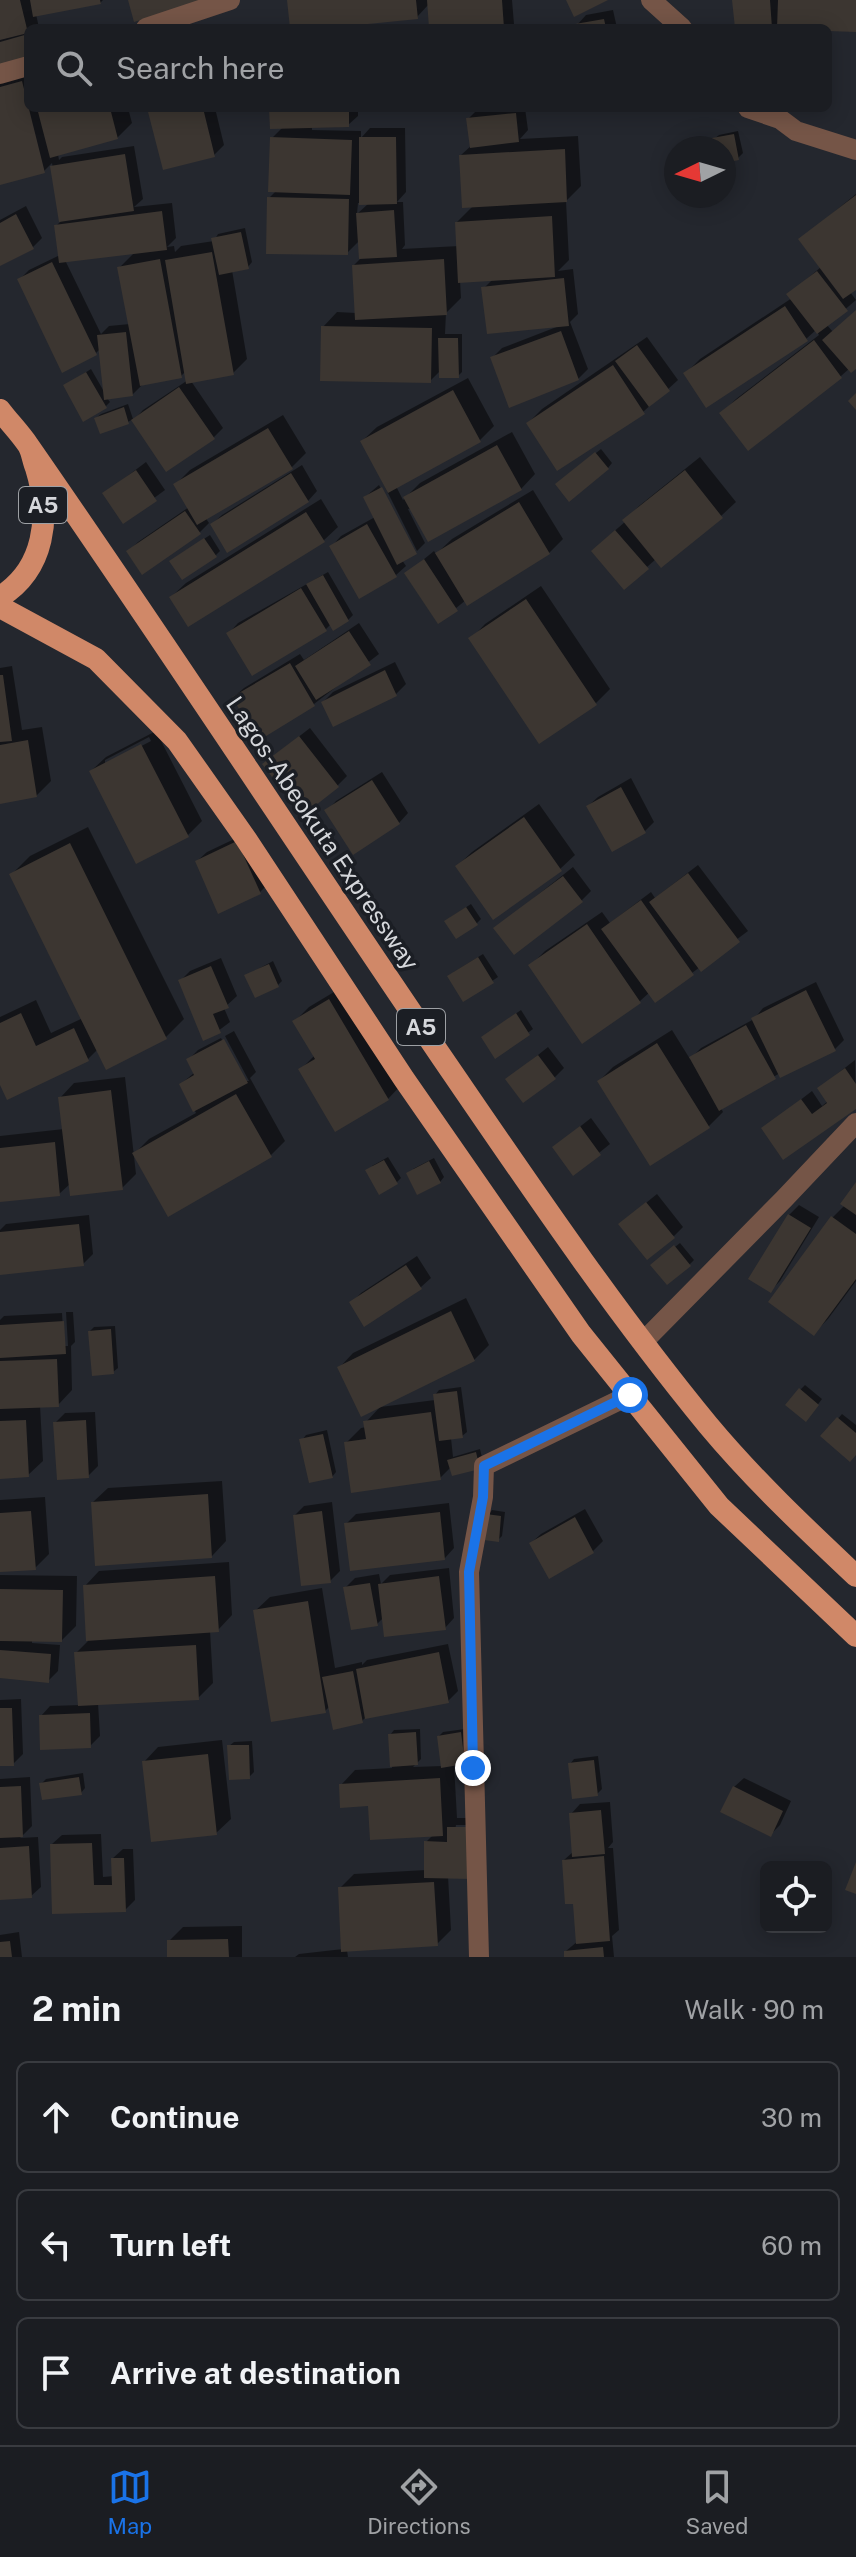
<!DOCTYPE html>
<meta charset="utf-8">
<style>
body{margin:0;font-family:"Public Sans",sans-serif;background:#282a2f;color:#f1f3f6}
.controls{position:absolute;right:24px;bottom:24px;display:grid;overflow:hidden;border-radius:12px;box-shadow:0 4px 20px #0003}
.controls button{width:72px;height:72px;display:grid;place-items:center;padding:0;border:0;border-bottom:2px solid #393b40;background:#1b1d22;color:#f1f3f6;font:40px sans-serif}
.compass{position:absolute;left:664px;top:136px;width:72px;height:72px;border-radius:50%;background:#1b1d22;box-shadow:0 4px 20px #0003;rotate:265deg}
.stop{position:absolute;width:24px;height:24px;margin:-18px;border:6px solid #1a73e8;border-radius:50%;background:#fff}
.stop.end{background:#1a73e8;border-color:#fff;box-shadow:0 2px 8px #0008}
.list{margin:0;padding:0;list-style:none}
h2{display:flex;justify-content:space-between;align-items:center;height:104px;margin:0;padding:0 32px;font-size:34px}
h2 small{font-size:26px;font-weight:400;color:#a0a2a5}
.list li{display:grid;grid-template-columns:52px 1fr auto;gap:24px;align-items:center;box-sizing:border-box;height:112px;margin:0 16px 16px;padding:0 16px;border:2px solid #393b40;border-radius:12px}
.list b{display:block;font-size:30px;white-space:nowrap}
.list em{font-size:26px;font-style:normal;color:#a0a2a5}
.icon{flex:none;width:44px;height:44px;fill:none;stroke:currentColor;stroke-width:2;stroke-linecap:round;stroke-linejoin:round}
.map{position:relative;flex:none;width:856px;height:1957px;overflow:hidden}
.search{position:absolute;background:#1b1d22;box-shadow:0 4px 20px #0003;left:24px;right:24px;top:24px;height:88px;display:flex;align-items:center;gap:20px;box-sizing:border-box;padding:0 28px;border-radius:12px;color:#a0a2a5;font-size:30px}
.sheet{height:488px;background:#1b1d22}
nav{display:flex;justify-content:space-around;align-items:center;box-sizing:border-box;height:112px;border-top:2px solid #393b40;background:#1b1d22;font-size:22px;color:#a0a2a5}
nav a{display:grid;justify-items:center;gap:4px}
nav .on{color:#1a73e8}
.map>svg:first-child{display:block}
.shadow{fill:#0007;fill-rule:evenodd}
.building{fill:#3c3631}
.lines{fill:none;stroke-linecap:round;stroke-linejoin:round}
.minor{stroke:#755547;stroke-width:20}
.trunk{stroke:#d08868;stroke-width:22}
.route{stroke:#1a73e8;stroke-width:10}
.labels{text-anchor:middle;dominant-baseline:central;stroke-width:7;stroke-linejoin:round;paint-order:stroke}
.shield{fill:#1b1e24;stroke:#9da0a4;stroke-width:2}
.shield-label{font-size:22px;font-weight:bold;fill:#d5d7db}
.street-label{font-size:24px;fill:#d5d7db;stroke:#1b1e24}
</style>
<div class="map">
<svg width="856" height="1957" viewBox="0 0 856 1957">
<rect width="100%" height="100%" fill="#24272e"/>
<!-- shadow -->
<path class="shadow" d="M0 0H103L100 3 36 14 39 28H28V56L0 64Z
M289 0H512L514 24 509 28H432L429 4 417 17 292 28Z
M734 0H856V30L801 28 779 22 773 28H737Z
M613 10 617 28H577V25L586 15Z
M28 70V108H128L132 123 117 138 58 154 59 160 62 157 134 146 143 199 134 207 172 203 176 238 167 247 174 246 175 252 181 246 214 241 218 234 245 228 252 262 248 267 232 270 247 359 233 373 191 381 223 428 213 438 134 420 143 410 188 380 186 371 181 376 142 385 132 395 107 398 110 402 105 407 66 385 91 369 106 395 101 348 96 353 19 280 29 270 60 255 56 226 61 221 52 163 44 171 0 183V77ZM135 252 119 268 130 324 109 326 101 334 65 260Z
M149 108H215L224 145 214 155Z
M271 108H358V116L348 125 312 126V130L361 131V138L370 128H405L406 192 397 202H403L405 245 402 249 459 246 457 222 474 205 461 155 472 145 468 119 478 109 525 108 528 130 520 139 578 136 581 186 566 201 569 260 558 271 573 269 578 314 570 322 588 369 578 379 492 358 502 348 559 326 484 288 493 279 460 280 461 298 446 313 445 334H462V372L458 376 441 370 430 381 323 327 337 312 356 313 354 265 361 258 360 240 347 253 269 198 276 191 272 138 283 127ZM358 203H369L357 214Z
M738 131 743 153 738 158 724 160V148H716L714 139 719 135Z
M856 194V287L850 292 856 300 827 325 833 332 856 311V366L850 368 841 376 722 413 736 399 819 335 816 330 806 339 686 373 700 359 792 298 789 294 821 267 800 240Z
M26 206 42 238 33 247 0 264V220Z
M647 337 678 380 643 412 528 423 542 409Z
M468 378 494 426 480 440 396 486 403 500 420 483 512 432 535 474 521 489 408 509 425 543 417 551 362 441 377 427Z
M128 404 133 419 128 422 96 418 101 414Z
M283 415 306 453 288 471 205 517 209 523 200 532 129 551 138 542 189 507 176 484 190 470Z
M601 449 612 463 608 468 562 480Z
M700 457 736 502 721 516 656 559 647 567 603 541 626 521 625 520 639 506Z
M146 462 165 490 123 521 105 493Z
M302 465 317 491 308 501 212 524 222 515Z
M379 485 413 552 402 560 406 566 396 575 332 546 341 536 375 517 365 497Z
M533 490 563 539 549 553 466 600 439 622 407 573 434 551 436 554 452 539Z
M321 499 338 527 323 541 171 597 186 583Z
M210 535 220 551 216 555 176 557Z
M328 572 353 615 348 620 331 624 325 630 229 633 238 623Z
M541 586 610 689 596 703 471 639 485 624Z
M359 623 379 654 314 704 258 738 234 697 244 688 300 654 304 660Z
M395 662 406 684 396 694 334 724 323 702 333 692Z
M12 666 22 730 42 727 51 781 36 796 0 802V668Z
M310 728 347 776 337 786 275 755Z
M156 731 202 821 188 835 91 771 106 757ZM149 737 151 741 105 765V760Z
M382 772 408 813 399 823 327 811 336 801Z
M631 778 654 822 645 831 588 806 598 797Z
M539 804 575 855 560 869 457 866 472 852Z
M88 827 184 1019 166 1037 98 1049 88 1059 0 1080V1017L36 1000 51 1033 83 1018 12 874 30 856Z
M247 833 270 882 260 892 220 911 197 861 207 852Z
M698 865 748 931 656 1000 650 992 640 1001 583 1041 531 965 545 951 602 912 610 923 651 892 655 898Z
M573 867 591 891 581 901 496 928Z
M471 904 481 919 476 924 451 917Z
M483 954 498 977 464 1000 454 972Z
M221 958 237 996 224 1008 230 1022 218 1031 180 981 190 971Z
M273 961 282 981 278 985 247 975Z
M816 982 844 1040 835 1049 780 1073 721 1108 723 1112 709 1126 650 1163 599 1081 613 1067 672 1030 690 1059 701 1048 754 1019 763 1008Z
M344 986 402 1084 388 1099 300 1070 315 1055 295 1021 309 1007Z
M521 1010 533 1029 496 1056 488 1033Z
M234 1031 256 1072 250 1078 285 1141 270 1156 134 1154 149 1139 196 1113 181 1084 195 1072 188 1060 198 1050 221 1038 245 1081H249L225 1036Z
M548 1047 564 1068 554 1078 508 1079Z
M855 1060 856 1107 764 1128 812 1091 822 1106 828 1101 819 1088Z
M125 1077 136 1174 122 1188 70 1184 59 1194 0 1200V1136L64 1129 60 1098 74 1083Z
M591 1118 610 1144 574 1173 554 1147Z
M388 1157 401 1178 396 1183 372 1166Z
M434 1158 444 1177 440 1182 413 1169Z
M856 1185V1281L828 1319 814 1333 771 1301 833 1217 845 1205Z
M657 1194 683 1227 674 1236 631 1215Z
M799 1205 819 1217 780 1281 770 1291 751 1279 789 1215Z
M89 1215 93 1254 83 1264 0 1273V1230L6 1224Z
M680 1243 694 1260 689 1265 657 1261Z
M417 1256 431 1278 421 1287 365 1325 351 1303 361 1293Z
M466 1298 489 1345 474 1360 339 1368 353 1353Z
M66 1312H73L75 1342 71 1346 72 1390 58 1405H40L43 1461 28 1475 0 1477V1320L4 1316 62 1313 64 1346H68Z
M115 1326 118 1368 113 1372 90 1331 94 1327Z
M805 1385 822 1399 810 1415 800 1390Z
M461 1387 467 1432 462 1436 451 1438 453 1457 480 1449 483 1462 451 1467 440 1478 346 1443 361 1428 366 1427V1422L380 1407 435 1400V1395L439 1390Z
M95 1412 98 1466 88 1476 55 1423 65 1413Z
M842 1414 856 1425V1453L823 1436Z
M327 1430 336 1472 332 1477 302 1440 306 1435Z
M222 1481 226 1541 212 1556 93 1502 108 1488Z
M45 1497 49 1554 35 1568 0 1570V1500Z
M332 1502 340 1571 330 1581 295 1515 304 1506Z
M449 1503 454 1548 445 1558 346 1524 356 1514Z
M585 1509 603 1541 593 1551 550 1576 531 1543 541 1534Z
M492 1510 505 1512 502 1536 498 1540 488 1515Z
M229 1562 232 1615 218 1630H210L213 1683 198 1698 98 1703 100 1736 90 1746 41 1716 50 1706 80 1705 76 1653 88 1641 85 1586 99 1571Z
M449 1568 454 1618 445 1628 384 1617 377 1624 345 1588 355 1578 379 1574 381 1584 390 1575Z
M0 1575 77 1576 76 1626 62 1640H32V1643L60 1645 58 1671 48 1681 0 1676Z
M322 1588 335 1668 362 1662V1665L367 1660 448 1644 458 1691 448 1701 366 1717 362 1721 330 1706 325 1711 255 1611 270 1597Z
M21 1699 23 1754 13 1764H0V1700Z
M420 1729 421 1759 413 1767 442 1766 439 1736 443 1732 465 1729 469 1758 454 1764 457 1818H482L481 1825H456L448 1876 451 1930 437 1944 347 1950 348 1957H295L299 1954 343 1949 340 1888 354 1874 426 1870V1842L434 1834 370 1804 341 1785 355 1770 392 1768 390 1735 394 1730Z
M222 1740 231 1819 216 1833 144 1762 158 1747Z
M252 1741 254 1772 249 1777 229 1746 234 1742Z
M598 1756 602 1789 597 1794 570 1764 574 1759Z
M83 1773 85 1788 81 1793 41 1784 46 1779Z
M30 1777 32 1826 20 1838 38 1837 41 1887 31 1896 0 1898V1779Z
M744 1778 791 1801 780 1825 770 1835 734 1787Z
M610 1802 613 1842 608 1848H613L619 1930 612 1936 614 1957H566V1951L578 1941 575 1901 564 1860 574 1851 571 1814 580 1804Z
M101 1834 103 1877 114 1876 113 1858 123 1849H133L135 1900 125 1910 54 1912 52 1844 62 1835Z
M242 1926V1957H169V1941L183 1927Z
M19 1932 22 1957H0V1935Z"/>
<!-- building -->
<path class="building" d="M0 0H20L28 33 0 40Z
M30 0H100L101 4 33 17Z
M128 0H205V1L134 22Z
M287 0H416L418 19 328 28H290Z
M427 0H502L504 28H429Z
M566 0H608L574 17Z
M732 0H770L772 28H735Z
M778 0H856V32L828 31V28H777Z
M604 19 606 28H575V24Z
M28 34V58L0 66V42Z
M22 81 45 173 0 185V87Z
M37 108H110L118 139 50 158Z
M147 108H203L215 157 163 170Z
M269 108H349V127L270 129Z
M622 108H656V111L623 112Z
M516 113 519 142 470 148 466 118Z
M734 134 739 160 724 163V148H714L712 138Z
M270 137 352 140 350 195 268 192Z
M359 137H396L397 204 359 205Z
M565 149 567 202 462 208 459 155Z
M125 154 134 211 59 222 50 166Z
M856 195V290L843 299 798 239Z
M267 197 349 199 348 255 266 254Z
M394 210 397 257 359 259 356 213Z
M162 211 167 250 59 263 54 225Z
M16 214 34 249 0 266V223Z
M552 216 555 277 458 283 455 222Z
M241 232 249 269 219 275 211 238Z
M212 252 234 375 186 384 165 260Z
M160 259 182 378 140 386 117 267Z
M444 259 447 315 355 320 352 265Z
M52 262 97 355 62 373 17 279Z
M817 271 848 311 817 334 786 294Z
M564 278 569 326 487 334 481 287Z
M785 306 808 341 706 408 683 373Z
M856 310V369L851 373 822 340Z
M321 326 432 328 431 383 320 381Z
M561 331 579 380 509 408 490 357Z
M126 332 133 396 104 400 97 335Z
M438 338H458L459 378H439Z
M814 340 842 378 748 451 719 413Z
M637 345 670 391 649 407 615 361Z
M613 365 645 414 557 471 526 423Z
M86 372 107 408 83 422 63 385Z
M179 387 215 439 166 472 131 420Z
M453 390 481 442 388 493 360 441Z
M856 393V410L848 401Z
M124 407 129 424 100 434 94 418Z
M268 428 293 469 197 525 173 484Z
M497 445 522 490 428 542 403 497Z
M595 452 609 469 569 502 555 484Z
M136 470 157 501 123 524 102 493Z
M685 470 723 518 661 568 622 520Z
M291 473 309 502 227 553 210 524Z
M382 487 417 554 397 565 363 497Z
M519 502 550 554 467 606 435 553Z
M185 511 201 534 142 575 126 551Z
M306 512 325 542 188 627 169 597Z
M367 524 397 577 359 599 329 546Z
M615 530 649 569 624 590 591 551Z
M204 538 217 557 182 580 169 561Z
M424 559 458 611 438 624 404 573Z
M323 575 349 621 333 631 306 584Z
M301 588 327 631 252 676 226 633Z
M526 599 597 705 539 744 468 638Z
M349 631 371 665 316 700 295 666Z
M290 663 315 706 258 741 232 697Z
M385 670 397 696 333 727 321 702Z
M0 675H3L12 741 0 742Z
M299 736 339 787 302 816 262 764Z
M28 740 37 797 0 804V745Z
M141 744 189 837 136 864 89 771Z
M372 780 400 824 353 855 324 810Z
M621 787 646 833 612 852 586 806Z
M524 817 562 871 493 920 455 866Z
M237 841 261 894 218 914 195 861Z
M70 843 167 1039 106 1070 9 874Z
M688 873 740 942 701 972 649 902Z
M563 876 583 902 514 955 493 928Z
M641 900 694 975 655 1003 601 929Z
M466 907 478 925 456 939 444 921Z
M587 924 641 1003 582 1044 528 965Z
M478 957 494 983 463 1002 447 976Z
M269 964 279 987 255 998 244 975Z
M211 966 229 1008 213 1014 221 1033 203 1041 178 980Z
M806 990 836 1051 780 1078 751 1018Z
M329 999 389 1100 335 1132 298 1069 315 1059 292 1021Z
M21 1013 36 1046 74 1028 89 1061 7 1100 0 1085V1023Z
M516 1013 530 1035 495 1059 481 1037Z
M746 1025 776 1079 719 1111 689 1057Z
M224 1039 248 1083 193 1112 179 1084 194 1075 186 1059Z
M657 1043 710 1128 650 1166 597 1081Z
M538 1055 556 1079 523 1103 505 1079Z
M845 1068 856 1084V1109L783 1160 761 1128 801 1099 812 1114 827 1103 817 1088Z
M111 1090 123 1190 70 1196 58 1097Z
M236 1094 272 1157 168 1217 132 1153Z
M580 1126 601 1155 573 1176 552 1147Z
M55 1142 60 1196 0 1202V1148Z
M384 1160 398 1184 379 1195 365 1170Z
M429 1161 441 1183 417 1195 406 1173Z
M856 1182V1215L840 1204Z
M646 1202 675 1238 647 1260 618 1224Z
M788 1214 811 1228 771 1293 748 1279Z
M831 1216 856 1234V1279L814 1336 768 1302Z
M79 1224 84 1266 0 1275V1232Z
M674 1245 691 1266 667 1285 650 1265Z
M406 1265 422 1289 364 1327 349 1302Z
M451 1311 475 1361 361 1417 337 1367Z
M64 1321 66 1354 0 1358V1325Z
M111 1329 114 1374 92 1376 88 1331Z
M57 1359 59 1407 0 1409V1361Z
M799 1388 819 1405 806 1422 785 1405Z
M457 1391 463 1438 439 1441 433 1394Z
M431 1412 441 1480 351 1493 344 1442 366 1439 363 1421Z
M837 1417 856 1433V1455L850 1462 820 1436Z
M26 1420 29 1477 0 1479V1421Z
M86 1420 89 1478 57 1480 53 1422Z
M323 1434 333 1478 309 1483 299 1439Z
M476 1452 480 1469 452 1476 447 1460Z
M208 1494 212 1558 95 1566 91 1502Z
M31 1511 36 1570 0 1572V1513Z
M322 1511 331 1583 301 1586 293 1515Z
M440 1512 445 1560 350 1571 344 1523Z
M486 1514 501 1516 499 1542 484 1540Z
M575 1517 594 1553 549 1579 529 1543Z
M215 1576 219 1632 86 1641 83 1585Z
M439 1576 446 1630 384 1637 378 1584Z
M370 1583 378 1626 351 1630 343 1587Z
M0 1589 63 1590 62 1642 0 1641Z
M308 1601 326 1713 271 1722 253 1610Z
M196 1645 199 1700 78 1706 74 1652Z
M0 1650 51 1654 49 1683 0 1678Z
M439 1652 449 1703 365 1719 356 1669Z
M353 1671 363 1723 333 1730 322 1677Z
M0 1708H12L14 1766H0Z
M90 1713 91 1748 40 1750 39 1715Z
M416 1732 418 1765 390 1767 388 1734Z
M461 1732 465 1764 441 1768 437 1736Z
M227 1745H249L250 1779 229 1780Z
M208 1754 217 1835 151 1842 142 1761Z
M594 1760 598 1796 572 1799 568 1763Z
M79 1777 82 1795 42 1800 39 1783Z
M440 1778 443 1836 370 1840 368 1806 340 1808 339 1784Z
M21 1786 23 1837 0 1838V1787Z
M733 1786 783 1811 771 1837 720 1812Z
M601 1810 605 1854 572 1857 569 1813Z
M447 1827H473L472 1879 424 1878V1841L447 1842Z
M92 1843 94 1885H112L111 1858H124L126 1912 52 1914 50 1844Z
M29 1846 32 1898 0 1900V1848Z
M604 1856 610 1941 576 1944 573 1904H565L562 1860Z
M856 1862V1894L845 1890Z
M434 1882 438 1946 341 1952 338 1887Z
M228 1939 229 1957H167V1940Z
M10 1941 12 1957H0V1942Z
M603 1947 604 1957H564V1951Z"/>
<g class="lines">
<!-- minor -->
<path class="minor" d="M651 0 682 28
M146 28 230 0
M0 74 28 66
M748 108 780 119 796 131 856 150
M643 1342 784 1199 856 1123
M479 1957 469 1572 483 1497 484 1466 630 1395"/>
<!-- trunk -->
<path class="trunk" d="M0 410C9 422 20 433 28 445 32 451 33 461 36 468 51 516 45 569 0 597
M28 445C169 648 304 855 443 1059 528 1183 612 1308 708 1425 753 1479 805 1528 856 1576
M0 607 96 659 177 741 246 839 404 1079 581 1334 719 1506 856 1636"/>
</g>
<g class="lines">
<!-- route -->
<path class="route" d="M473 1768 469 1572 483 1497 484 1466 630 1395"/>
</g>
<g class="labels">
<!-- shield labels -->
<g class="shield">
<rect x="19" y="487" width="48" height="36" rx="6"/>
<rect x="397" y="1009" width="48" height="36" rx="6"/>
</g>
<g class="shield-label">
<text x="43" y="505">A5</text>
<text x="421" y="1027">A5</text>
</g>
<!-- street labels -->
<g class="street-label">
<text transform="translate(323 833) rotate(56)">Lagos-Abeokuta Expressway</text>
</g>
</g>
</svg>
<div class="controls">
<button><svg class="icon" aria-label="locate" viewBox="0 0 24 24"><circle cx="12" cy="12" r="6"/><path d="M12 2v4M12 18v4M2 12h4M18 12h4"/></svg></button>
</div>
<svg class="compass" viewBox="-18 -18 36 36"><path d="M0-13l5 13h-10z" fill="#e53935"/><path d="M0 13l5-13h-10z" fill="#a0a2a5"/></svg>
<div class="stop" style="left:630px;top:1395px"></div>
<div class="stop end" style="left:473px;top:1768px"></div>
<div class="search"><svg class="icon" aria-label="search" viewBox="0 0 24 24"><circle cx="10" cy="10" r="6"/><path d="M15 15l6 6"/></svg>Search here</div>
</div>
<section class="sheet">
<h2>2 min<small>Walk · 90 m</small></h2>
<ul class="list">
<li><svg class="icon" aria-label="ahead" viewBox="0 0 24 24"><path d="M12 20V5M6 11l6-6 6 6"/></svg><div><b>Continue</b></div><em>30 m</em></li>
<li><svg class="icon" aria-label="left" viewBox="0 0 24 24"><path d="M17 20v-9H6M10 6l-5 5 5 5"/></svg><div><b>Turn left</b></div><em>60 m</em></li>
<li><svg class="icon" aria-label="arrive" viewBox="0 0 24 24"><path d="M6 21V4h12l-3 4 3 4H6"/></svg><div><b>Arrive at destination</b></div></li>
</ul>
</section>
<nav>
<a class="on"><svg class="icon" aria-label="map" viewBox="0 0 24 24"><path d="M3 6l6-2 6 2 6-2v14l-6 2-6-2-6 2zM9 4v14M15 6v14"/></svg>Map</a>
<a><svg class="icon" aria-label="directions" viewBox="0 0 24 24"><path d="M12 3l9 9-9 9-9-9zM9 14v-3h6M13 9l2 2-2 2"/></svg>Directions</a>
<a><svg class="icon" aria-label="saved" viewBox="0 0 24 24"><path d="M7 4h10v16l-5-4-5 4z"/></svg>Saved</a>
</nav>
